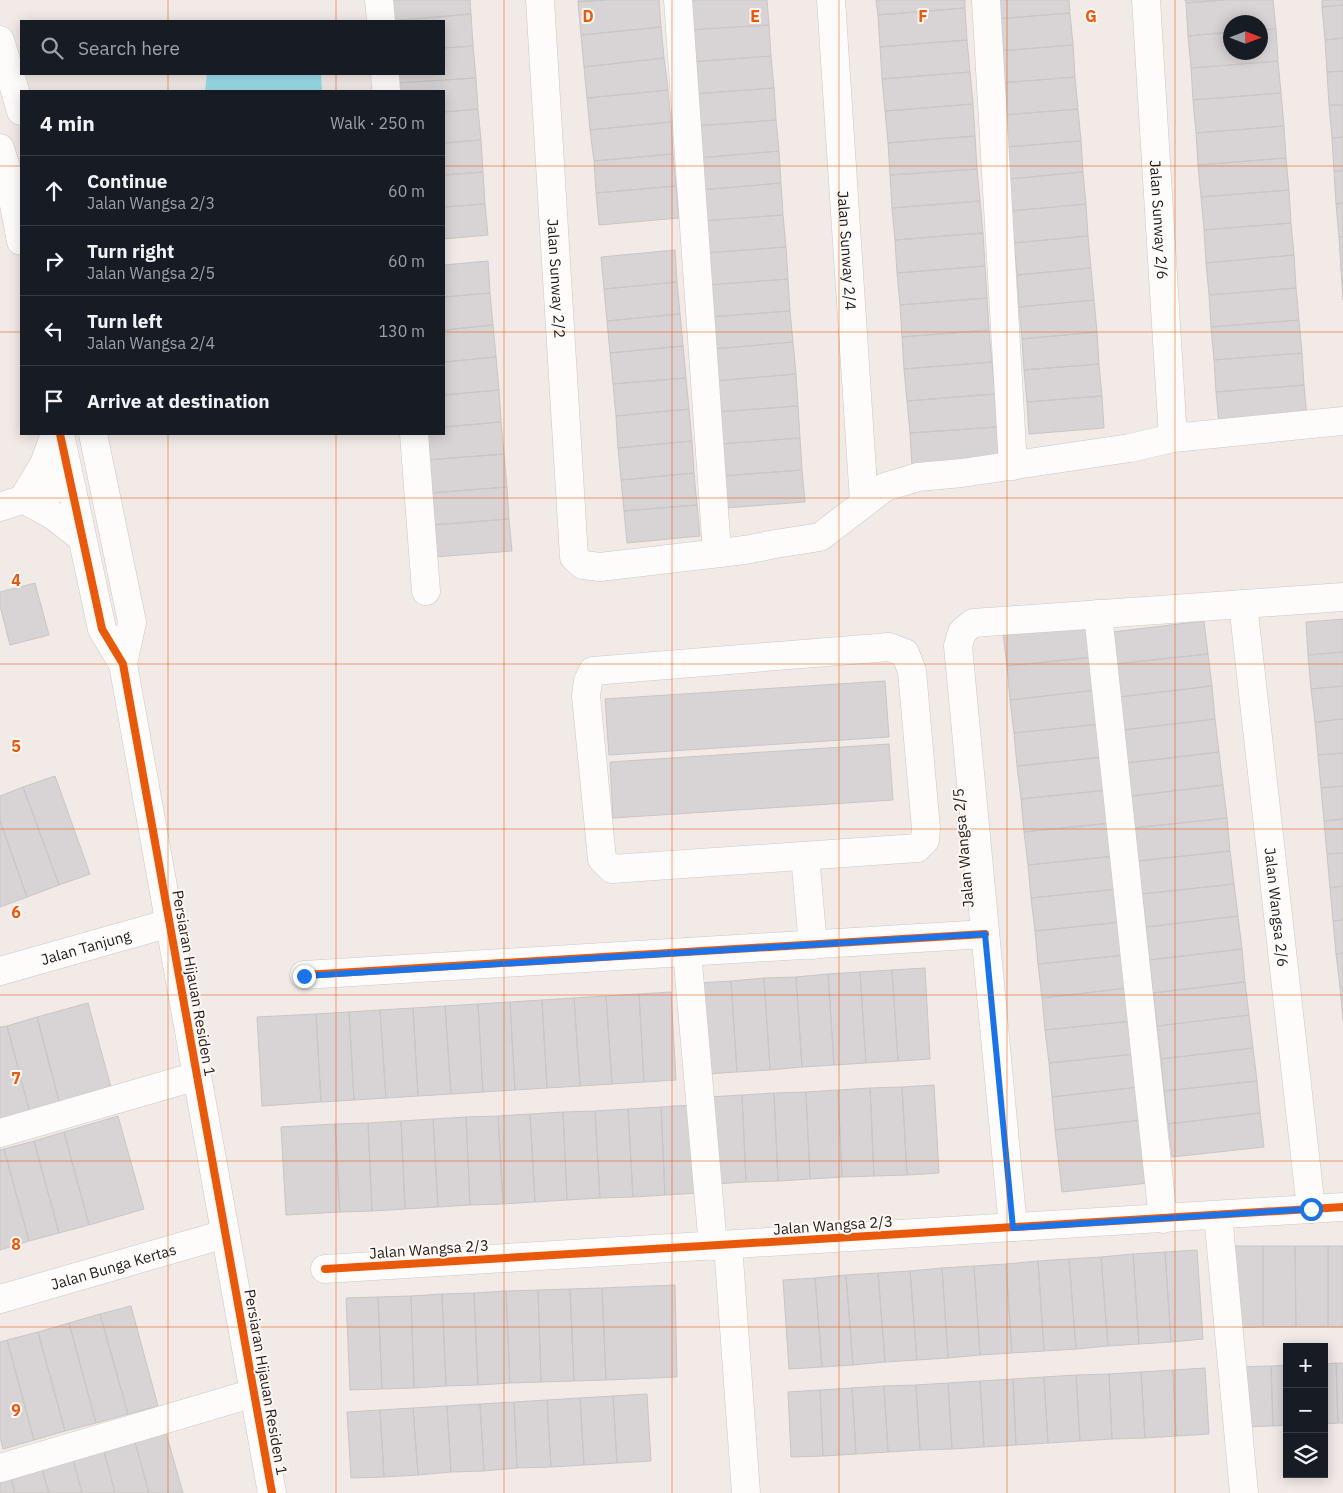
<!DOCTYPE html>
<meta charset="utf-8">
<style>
body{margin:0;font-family:"IBM Plex Sans",sans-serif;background:#242831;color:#f1f3f6}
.controls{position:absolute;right:15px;bottom:15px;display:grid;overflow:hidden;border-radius:0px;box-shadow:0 2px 12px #0003}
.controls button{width:45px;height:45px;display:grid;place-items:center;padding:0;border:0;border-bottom:1px solid #363941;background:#171b24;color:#f1f3f6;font:25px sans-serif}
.compass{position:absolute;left:1223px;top:15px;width:45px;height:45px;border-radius:50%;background:#171b24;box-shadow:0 2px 12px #0003;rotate:90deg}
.stop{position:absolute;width:15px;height:15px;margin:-11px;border:4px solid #1a73e8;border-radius:50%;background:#fff}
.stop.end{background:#1a73e8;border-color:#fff;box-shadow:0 1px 5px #0008}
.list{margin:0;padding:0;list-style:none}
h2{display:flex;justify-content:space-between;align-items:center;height:65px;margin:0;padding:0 20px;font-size:21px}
h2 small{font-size:16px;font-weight:400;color:#9ea1a6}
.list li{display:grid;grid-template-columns:32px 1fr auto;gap:15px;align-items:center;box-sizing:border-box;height:70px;padding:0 20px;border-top:1px solid #363941}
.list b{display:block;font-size:19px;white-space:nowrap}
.list p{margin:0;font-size:16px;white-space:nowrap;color:#9ea1a6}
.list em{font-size:16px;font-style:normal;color:#9ea1a6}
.icon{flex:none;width:28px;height:28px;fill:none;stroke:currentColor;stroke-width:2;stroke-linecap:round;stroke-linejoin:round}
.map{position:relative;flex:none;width:1343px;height:1493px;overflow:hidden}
.search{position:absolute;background:#171b24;box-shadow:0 2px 12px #0003;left:20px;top:20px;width:425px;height:55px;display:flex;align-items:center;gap:12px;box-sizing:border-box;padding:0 18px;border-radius:0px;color:#9ea1a6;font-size:19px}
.panel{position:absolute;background:#171b24;box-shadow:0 2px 12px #0003;left:20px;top:90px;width:425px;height:345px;border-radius:0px}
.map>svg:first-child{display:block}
.water{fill:#9adbe7}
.building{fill:#d8d3d4;stroke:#cac6c6}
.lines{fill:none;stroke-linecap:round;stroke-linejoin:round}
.minor-casing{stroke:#cdc7c4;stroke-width:29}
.minor{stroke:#fdfcfb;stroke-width:28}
.cycleway-casing{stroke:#fff7f3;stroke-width:11}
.cycleway{stroke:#e8590c;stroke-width:8}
.route{stroke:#1a73e8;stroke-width:6}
.grid{fill:none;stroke:#e8590c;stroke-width:1;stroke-opacity:0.55}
.labels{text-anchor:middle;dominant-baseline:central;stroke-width:4;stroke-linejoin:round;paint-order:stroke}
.street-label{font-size:15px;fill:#211d1a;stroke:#fff7f3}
.grid-label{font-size:16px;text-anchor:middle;font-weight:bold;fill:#e8590c;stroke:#fff7f3;stroke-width:4;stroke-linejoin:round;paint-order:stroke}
</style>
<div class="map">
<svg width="1343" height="1493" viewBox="0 0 1343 1493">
<rect width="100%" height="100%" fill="#f1eae6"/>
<!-- water -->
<path class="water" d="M207 74H321L322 91H205Z"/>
<!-- building -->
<path class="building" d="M390 0H470L471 14 391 21Z
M578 0H605L578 2Z
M605 0H659L661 27 581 35 578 2Z
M686 0H767L769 25 688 30Z
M876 0H965V8L878 15Z
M994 0H1069L1070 13 996 19Z
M1185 0H1224L1186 3Z
M1224 0H1273L1276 29 1260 30V22H1230V32L1188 36 1186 3Z
M1322 0H1343V5L1322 7Z
M1343 5V38L1325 40 1322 7Z
M965 8 967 40 880 47 878 15Z
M1070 13 1073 45 998 51 996 19Z
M471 14 473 46 444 48V21H391Z
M769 25 771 56 691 62 688 30Z
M661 27 664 58 584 67 581 35Z
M1276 29 1278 61 1191 68 1188 36 1230 32V52H1260V30Z
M1343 38V71L1327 72 1325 40Z
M967 40 970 72 882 79 880 47Z
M1073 45 1075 77 1001 83 998 51Z
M473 46 476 78 397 83 396 74H444V48Z
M771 56 774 88 694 94 691 62Z
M664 58 668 90 587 98 584 67Z
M1278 61 1281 93 1193 100 1191 68Z
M1343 71V105H1329L1327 72Z
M970 72 973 104 885 111 882 79Z
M1075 77 1078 109 1003 115 1001 83Z
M476 78 478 109 444 112V91H397V83Z
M774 88 776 120 696 126 694 94Z
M668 90 671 122 590 130 587 98Z
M1281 93 1284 126 1196 133 1193 100Z
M973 104 975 136 888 143 885 111Z
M1329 105H1343V137L1332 138Z
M478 109 481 140 444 143V112Z
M1078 109 1081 141 1006 147 1003 115Z
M776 120 779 151 698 158 696 126Z
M671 122 673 154 594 161 590 130Z
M1284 126 1286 158 1198 165 1196 133Z
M975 136 977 169 890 175 888 143Z
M1343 137V171H1334L1332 138Z
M481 140 483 172 444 175V143Z
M1081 141 1083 172 1009 179 1006 147Z
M779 151 781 183 701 190 698 158Z
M673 154 676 186 596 193 594 161Z
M1286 158 1289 190 1201 197 1198 165Z
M977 169 980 201 892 208 890 175Z
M1334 171H1343V203L1336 204Z
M483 172 485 204 444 207V175Z
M1083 172 1086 204 1011 211 1009 179Z
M781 183 783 215 703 221 701 190Z
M676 186 679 218 599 225 596 193Z
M1289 190 1291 223 1204 230 1201 197Z
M980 201 983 233 895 240 892 208Z
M1343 203V237H1339L1336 204Z
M485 204 488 235 444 239V207Z
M1086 204 1088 236 1014 243 1011 211Z
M783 215 786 247 705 253 703 221Z
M1291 223 1294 255 1206 263 1204 230Z
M983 233 985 266 897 273 895 240Z
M1088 236 1091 268 1017 275 1014 243Z
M1339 237H1343V269L1341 270Z
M786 247 788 279 708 285 705 253Z
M675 250 677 282 604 289 601 257Z
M1294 255 1296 288 1209 295 1206 263Z
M488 261 490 293 444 297V265Z
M985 266 987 298 900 305 897 273Z
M1091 268 1094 300 1019 307 1017 275Z
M1343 269V300L1341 270Z
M788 279 790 311 710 317 708 285Z
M677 282 680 314 607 321 604 289Z
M1296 288 1299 320 1211 327 1209 295Z
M490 293 493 325 444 330V297Z
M987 298 989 330 902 337 900 305Z
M1094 300 1097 332 1022 339 1019 307Z
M790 311 793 342 713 349 710 317Z
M680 314 683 346 610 353 607 321Z
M1299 320 1302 353 1214 360 1211 327Z
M493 325 496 357 444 362V330Z
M989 330 992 362 904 369 902 337Z
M1097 332 1099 364 1024 370 1022 339Z
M793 342 796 374 715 381 713 349Z
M683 346 686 378 613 384 610 353Z
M1302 353 1304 385 1216 392 1214 360Z
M496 357 499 390 444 395V362Z
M992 362 995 394 907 401 904 369Z
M1099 364 1102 396 1027 402 1024 370Z
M796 374 798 406 717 412 715 381Z
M686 378 689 409 616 416 613 384Z
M1304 385 1307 417 1219 424 1216 392Z
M499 390 501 422 444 427V395Z
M995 394 997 427 910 433 907 401Z
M1102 396 1104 428 1029 434 1027 402Z
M798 406 800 438 720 444 717 412Z
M689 409 692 441 618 448 616 416Z
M501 422 504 454 427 460 425 434H444V427Z
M997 427 999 459 912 466 910 433Z
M800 438 802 470 722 476 720 444Z
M692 441 694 473 621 480 618 448Z
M504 454 507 487 430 493 427 460Z
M802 470 805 502 724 508 722 476Z
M694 473 697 505 624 511 621 480Z
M507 487 509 519 433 525 430 493Z
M697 505 700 536 627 543 624 511Z
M509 519 512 551 435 557 433 525Z
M35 583 49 635 10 645 0 606V592Z
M1343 619V652L1308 655 1306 622Z
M1204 621 1208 654 1116 664 1112 632Z
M1090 624 1094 657 1007 666 1003 633Z
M1343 652V686L1311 689 1308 655Z
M1208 654 1212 686 1119 697 1116 664Z
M1094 657 1097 690 1010 700 1007 666Z
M885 681 889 737 609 755 605 699Z
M1212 686 1215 719 1123 730 1119 697Z
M1343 686V719L1315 722 1311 689Z
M1097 690 1101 724 1014 733 1010 700Z
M1215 719 1219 752 1127 763 1123 730Z
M1343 719V753L1318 755 1315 722Z
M1101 724 1104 757 1017 766 1014 733Z
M889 744 893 800 613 818 610 762Z
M1219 752 1223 785 1131 796 1127 763Z
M1343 753V786L1321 788 1318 755Z
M1104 757 1108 790 1021 799 1017 766Z
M55 776 90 874 59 885 23 787Z
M1223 785 1227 818 1134 828 1131 796Z
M1343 786V819L1324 821 1321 788Z
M23 787 59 885 27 897 0 821V796Z
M1108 790 1111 823 1024 832 1021 799Z
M1227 818 1230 851 1138 861 1134 828Z
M1343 819V853L1327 854 1324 821Z
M0 821 27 897 0 907Z
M1111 823 1115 856 1028 865 1024 832Z
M1230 851 1234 884 1142 894 1138 861Z
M1343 853V886L1330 888 1327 854Z
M1115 856 1118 889 1031 898 1028 865Z
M1234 884 1238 916 1146 927 1142 894Z
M1343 886V920L1333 921 1330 888Z
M1118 889 1121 922 1035 931 1031 898Z
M1238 916 1242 949 1149 960 1146 927Z
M1343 920V953L1336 954 1333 921Z
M1121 922 1125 955 1038 964 1035 931Z
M1242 949 1245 982 1153 993 1149 960Z
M1343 953V987H1340L1336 954Z
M1125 955 1128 988 1042 998 1038 964Z
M925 968 930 1059 898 1061 892 970Z
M892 970 898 1061 866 1063 860 972Z
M860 972 866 1063 834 1065 828 974Z
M828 974 834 1065 802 1067 796 977Z
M796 977 802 1067 770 1070 764 978Z
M764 978 770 1070 737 1072 731 981Z
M731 981 737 1072 705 1074 699 983Z
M1245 982 1249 1015 1157 1026 1153 993Z
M1340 987H1343V1020Z
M1128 988 1132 1021 1045 1030 1042 998Z
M671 992 676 1080 644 1082 639 994Z
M639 994 644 1082 612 1084 606 996Z
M606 996 612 1084 580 1086 574 998Z
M574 998 580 1086 547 1088 542 1000Z
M542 1000 547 1088 515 1090 510 1002Z
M510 1002 515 1090 483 1092 478 1004Z
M88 1003 112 1091 60 1105 37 1017Z
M478 1004 483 1092 451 1094 445 1006Z
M445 1006 451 1094 418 1096 413 1008Z
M413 1008 418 1096 386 1098 380 1010Z
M380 1010 386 1098 354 1100 349 1012Z
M349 1012 354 1100 321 1102 316 1014Z
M316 1014 321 1102 262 1106 257 1017Z
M1249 1015 1253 1048 1161 1059 1157 1026Z
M37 1017 60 1105 30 1113 7 1026Z
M1132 1021 1135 1054 1049 1063 1045 1030Z
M7 1026 30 1113 0 1122V1027Z
M1253 1048 1257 1081 1164 1091 1161 1059Z
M1135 1054 1139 1087 1052 1097 1049 1063Z
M1257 1081 1260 1113 1168 1124 1164 1091Z
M934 1085 939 1173 907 1175 902 1087Z
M902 1087 907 1175 874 1176 870 1088Z
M1139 1087 1142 1120 1055 1130 1052 1097Z
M870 1088 874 1176 842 1177 838 1090Z
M838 1090 842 1177 810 1179 806 1092Z
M806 1092 810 1179 778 1181 774 1093Z
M774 1093 778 1181 746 1182 742 1095Z
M742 1095 746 1182 714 1184 709 1097Z
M693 1105 698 1193 665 1195 661 1107Z
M661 1107 665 1195 633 1197 628 1109Z
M628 1109 633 1197 600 1198 595 1111Z
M595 1111 600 1198 567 1200 563 1112Z
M563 1112 567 1200 535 1202 530 1114Z
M1260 1113 1264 1147 1172 1157 1168 1124Z
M530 1114 535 1202 503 1204 498 1116Z
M118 1116 144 1209 89 1225 64 1132Z
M498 1116 503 1204 470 1205 466 1117Z
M466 1117 470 1205 438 1207 433 1119Z
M433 1119 438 1207 405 1209 401 1121Z
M1142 1120 1149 1183 1062 1192 1055 1130Z
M401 1121 405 1209 372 1211 368 1123Z
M368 1123 372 1211 340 1212 335 1124Z
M335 1124 340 1212 286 1215 281 1127Z
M64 1132 89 1225 59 1233 34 1141Z
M34 1141 59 1233 29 1241 4 1149Z
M4 1149 29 1241 0 1250V1150Z
M1230 1246H1263V1327L1231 1328Z
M1263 1246H1295L1296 1327H1263Z
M1295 1246H1328V1327H1296Z
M1328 1246H1343V1327H1328Z
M1197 1250 1203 1339 1171 1342 1165 1252Z
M1165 1252 1171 1342 1139 1344 1133 1254Z
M1133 1254 1139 1344 1108 1346 1101 1257Z
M1101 1257 1108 1346 1076 1349 1069 1259Z
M1069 1259 1076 1349 1044 1351 1038 1261Z
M1038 1261 1044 1351 1012 1353 1006 1264Z
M1006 1264 1012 1353 980 1355 974 1266Z
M974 1266 980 1355 948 1358 942 1268Z
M942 1268 948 1358 917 1360 910 1271Z
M910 1271 917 1360 885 1362 878 1273Z
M878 1273 885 1362 853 1365 846 1275Z
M846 1275 853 1365 822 1367 815 1278Z
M815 1278 822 1367 789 1369 783 1280Z
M675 1285 677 1377 606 1380 602 1288Z
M602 1288 606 1380 574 1381 570 1289Z
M570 1289 574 1381 541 1382 538 1290Z
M538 1290 541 1382 510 1383 506 1291Z
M506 1291 510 1383 478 1385 474 1293Z
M474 1293 478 1385 446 1386 442 1294Z
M442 1294 446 1386 414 1388 411 1296Z
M411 1296 414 1388 382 1389 378 1297Z
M378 1297 382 1389 350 1390 346 1298Z
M131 1306 158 1406 128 1414 100 1314Z
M100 1314 128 1414 96 1423 69 1323Z
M69 1323 96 1423 65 1431 38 1332Z
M38 1332 65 1431 34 1440 7 1340Z
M7 1340 34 1440 3 1449 0 1437V1342Z
M1336 1363H1343V1423H1338Z
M1336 1363 1338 1423 1324 1424V1364Z
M1287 1365V1425L1273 1426 1271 1366Z
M1271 1366 1273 1426 1241 1427 1238 1367Z
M1205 1368 1209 1434 1176 1436 1173 1370Z
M1173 1370 1176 1436 1145 1438 1141 1372Z
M1141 1372 1145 1438 1112 1439 1109 1374Z
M1109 1374 1112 1439 1080 1441 1076 1375Z
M1076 1375 1080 1441 1048 1443 1044 1377Z
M1044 1377 1048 1443 1016 1445 1013 1379Z
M1013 1379 1016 1445 984 1447 980 1381Z
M980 1381 984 1447 952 1449 948 1383Z
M948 1383 952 1449 920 1450 916 1385Z
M916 1385 920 1450 888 1452 884 1386Z
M884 1386 888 1452 856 1454 852 1388Z
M852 1388 856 1454 823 1456 820 1390Z
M820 1390 823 1456 791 1457 788 1392Z
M647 1394 651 1461 617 1463 613 1396Z
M613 1396 617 1463 584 1465 580 1398Z
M580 1398 584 1465 551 1467 547 1400Z
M547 1400 551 1467 517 1468 514 1402Z
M514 1402 517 1468 484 1471 480 1404Z
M480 1404 484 1471 451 1472 447 1406Z
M447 1406 451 1472 418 1475 413 1408Z
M413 1408 418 1475 384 1477 380 1410Z
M380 1410 384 1477 351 1478 347 1412Z
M166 1433 183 1493H149L135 1442Z
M135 1442 149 1493H115L104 1451Z
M104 1451 115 1493H82L73 1460Z
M73 1460 82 1493H49L42 1469Z
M42 1469 49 1493H15L11 1478Z
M11 1478 15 1493H0V1481Z"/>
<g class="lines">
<!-- minor casing -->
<g class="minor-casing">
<g id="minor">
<path d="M379 0 381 21"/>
<path id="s1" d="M540 0 574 557 583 565 600 567 745 550 775 544 820 537 885 487 918 477 962 473 1130 448 1173 438 1343 421"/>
<path d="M678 0 717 552"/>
<path id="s2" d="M831 0 864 501"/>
<path d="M986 0 1013 466"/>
<path id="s3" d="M1146 0 1173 438"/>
<path d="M0 40 21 111"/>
<path d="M385 74 386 91"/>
<path d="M0 148 8 174 21 241"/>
<path d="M60 434 102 629 123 664 272 1493"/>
<path d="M93 434 132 622 123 664"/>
<path d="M414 434 426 591"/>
<path d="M23 499 44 464 55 434"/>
<path d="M23 499 54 516 82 538"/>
<path d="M0 507 70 484"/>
<path id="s4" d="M1243 604 1311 1209"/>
<path d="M1098 614 1163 1219"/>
<path d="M889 647 905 653 912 671 926 829 925 840 917 848 612 869 602 859 586 696 588 681 593 671Z"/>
<path d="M805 856 813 945"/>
<path d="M687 952 713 1246"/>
<path id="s5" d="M0 971 170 923"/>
<path d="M304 975 985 934"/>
<path d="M0 1133 197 1076"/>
<path d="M1218 1215 1244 1493"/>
<path d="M1013 1227 958 646 962 632 973 623 1343 597"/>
<path d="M728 1245 746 1493"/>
<path d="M325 1269 1343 1207"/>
<path id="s6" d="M0 1299 225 1234"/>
<path d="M0 1468 254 1393"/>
</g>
</g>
<!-- minor -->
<use href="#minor" class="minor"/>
<!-- cycleway casing -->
<g class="cycleway-casing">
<path id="cycleway" d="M60 434 102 629 123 664 272 1493
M304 975 985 934
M325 1269 1343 1207"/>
</g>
<!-- cycleway -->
<use href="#cycleway" class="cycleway"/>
</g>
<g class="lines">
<!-- route -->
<path class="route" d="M304 976 985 934 1013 1228 1311 1209"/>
</g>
<!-- grid -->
<path class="grid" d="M168 0V21M336 0V21M504 0V1493M672 0V1493M839 0V1493M1007 0V1493M1175 0V1493M168 74V91M336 74V91M0 166H21M444 166H1343M0 332H21M444 332H1343M168 434V1493M336 434V1493M0 498H1343M0 664H1343M0 829H1343M0 995H1343M0 1161H1343M0 1327H1343"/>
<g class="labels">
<!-- street labels -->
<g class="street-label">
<text stroke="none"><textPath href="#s3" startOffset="220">Jalan Sunway 2/6</textPath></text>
<text stroke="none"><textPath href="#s2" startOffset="251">Jalan Sunway 2/4</textPath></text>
<text stroke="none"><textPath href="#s1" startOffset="279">Jalan Sunway 2/2</textPath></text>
<text transform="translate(963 848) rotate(-95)">Jalan Wangsa 2/5</text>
<text stroke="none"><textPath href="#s4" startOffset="305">Jalan Wangsa 2/6</textPath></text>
<text stroke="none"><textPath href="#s5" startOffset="89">Jalan Tanjung</textPath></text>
<text transform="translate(194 983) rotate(80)">Persiaran Hijauan Residen 1</text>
<text transform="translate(833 1225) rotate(-4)">Jalan Wangsa 2/3</text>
<text transform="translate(429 1249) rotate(-4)">Jalan Wangsa 2/3</text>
<text stroke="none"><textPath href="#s6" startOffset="118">Jalan Bunga Kertas</textPath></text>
<text transform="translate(266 1382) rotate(80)">Persiaran Hijauan Residen 1</text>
</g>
</g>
<g class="grid-label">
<text x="588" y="22">D</text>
<text x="755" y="22">E</text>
<text x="923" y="22">F</text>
<text x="1091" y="22">G</text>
<text x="16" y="586">4</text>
<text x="16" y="752">5</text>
<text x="16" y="918">6</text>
<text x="16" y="1084">7</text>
<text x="16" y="1250">8</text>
<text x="16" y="1416">9</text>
</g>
</svg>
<div class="controls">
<button>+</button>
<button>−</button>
<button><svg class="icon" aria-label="layers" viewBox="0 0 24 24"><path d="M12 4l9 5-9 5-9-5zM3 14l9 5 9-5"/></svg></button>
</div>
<svg class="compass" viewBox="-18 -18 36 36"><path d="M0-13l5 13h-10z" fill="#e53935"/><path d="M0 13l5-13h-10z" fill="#9ea1a6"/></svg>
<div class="stop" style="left:1311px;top:1209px"></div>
<div class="stop end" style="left:304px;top:976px"></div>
<div class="search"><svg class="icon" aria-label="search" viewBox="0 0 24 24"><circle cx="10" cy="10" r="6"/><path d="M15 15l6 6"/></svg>Search here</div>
<section class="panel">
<h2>4 min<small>Walk · 250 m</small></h2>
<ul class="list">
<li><svg class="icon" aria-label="ahead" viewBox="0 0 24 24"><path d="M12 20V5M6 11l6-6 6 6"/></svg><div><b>Continue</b><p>Jalan Wangsa 2/3</p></div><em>60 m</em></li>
<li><svg class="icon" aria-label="right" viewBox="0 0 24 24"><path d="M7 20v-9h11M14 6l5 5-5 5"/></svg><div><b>Turn right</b><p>Jalan Wangsa 2/5</p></div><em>60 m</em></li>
<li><svg class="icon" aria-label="left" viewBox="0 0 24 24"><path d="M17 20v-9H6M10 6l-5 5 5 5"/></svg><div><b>Turn left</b><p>Jalan Wangsa 2/4</p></div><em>130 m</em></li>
<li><svg class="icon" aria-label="arrive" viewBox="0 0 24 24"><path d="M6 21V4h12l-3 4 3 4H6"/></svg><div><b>Arrive at destination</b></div></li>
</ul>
</section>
</div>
